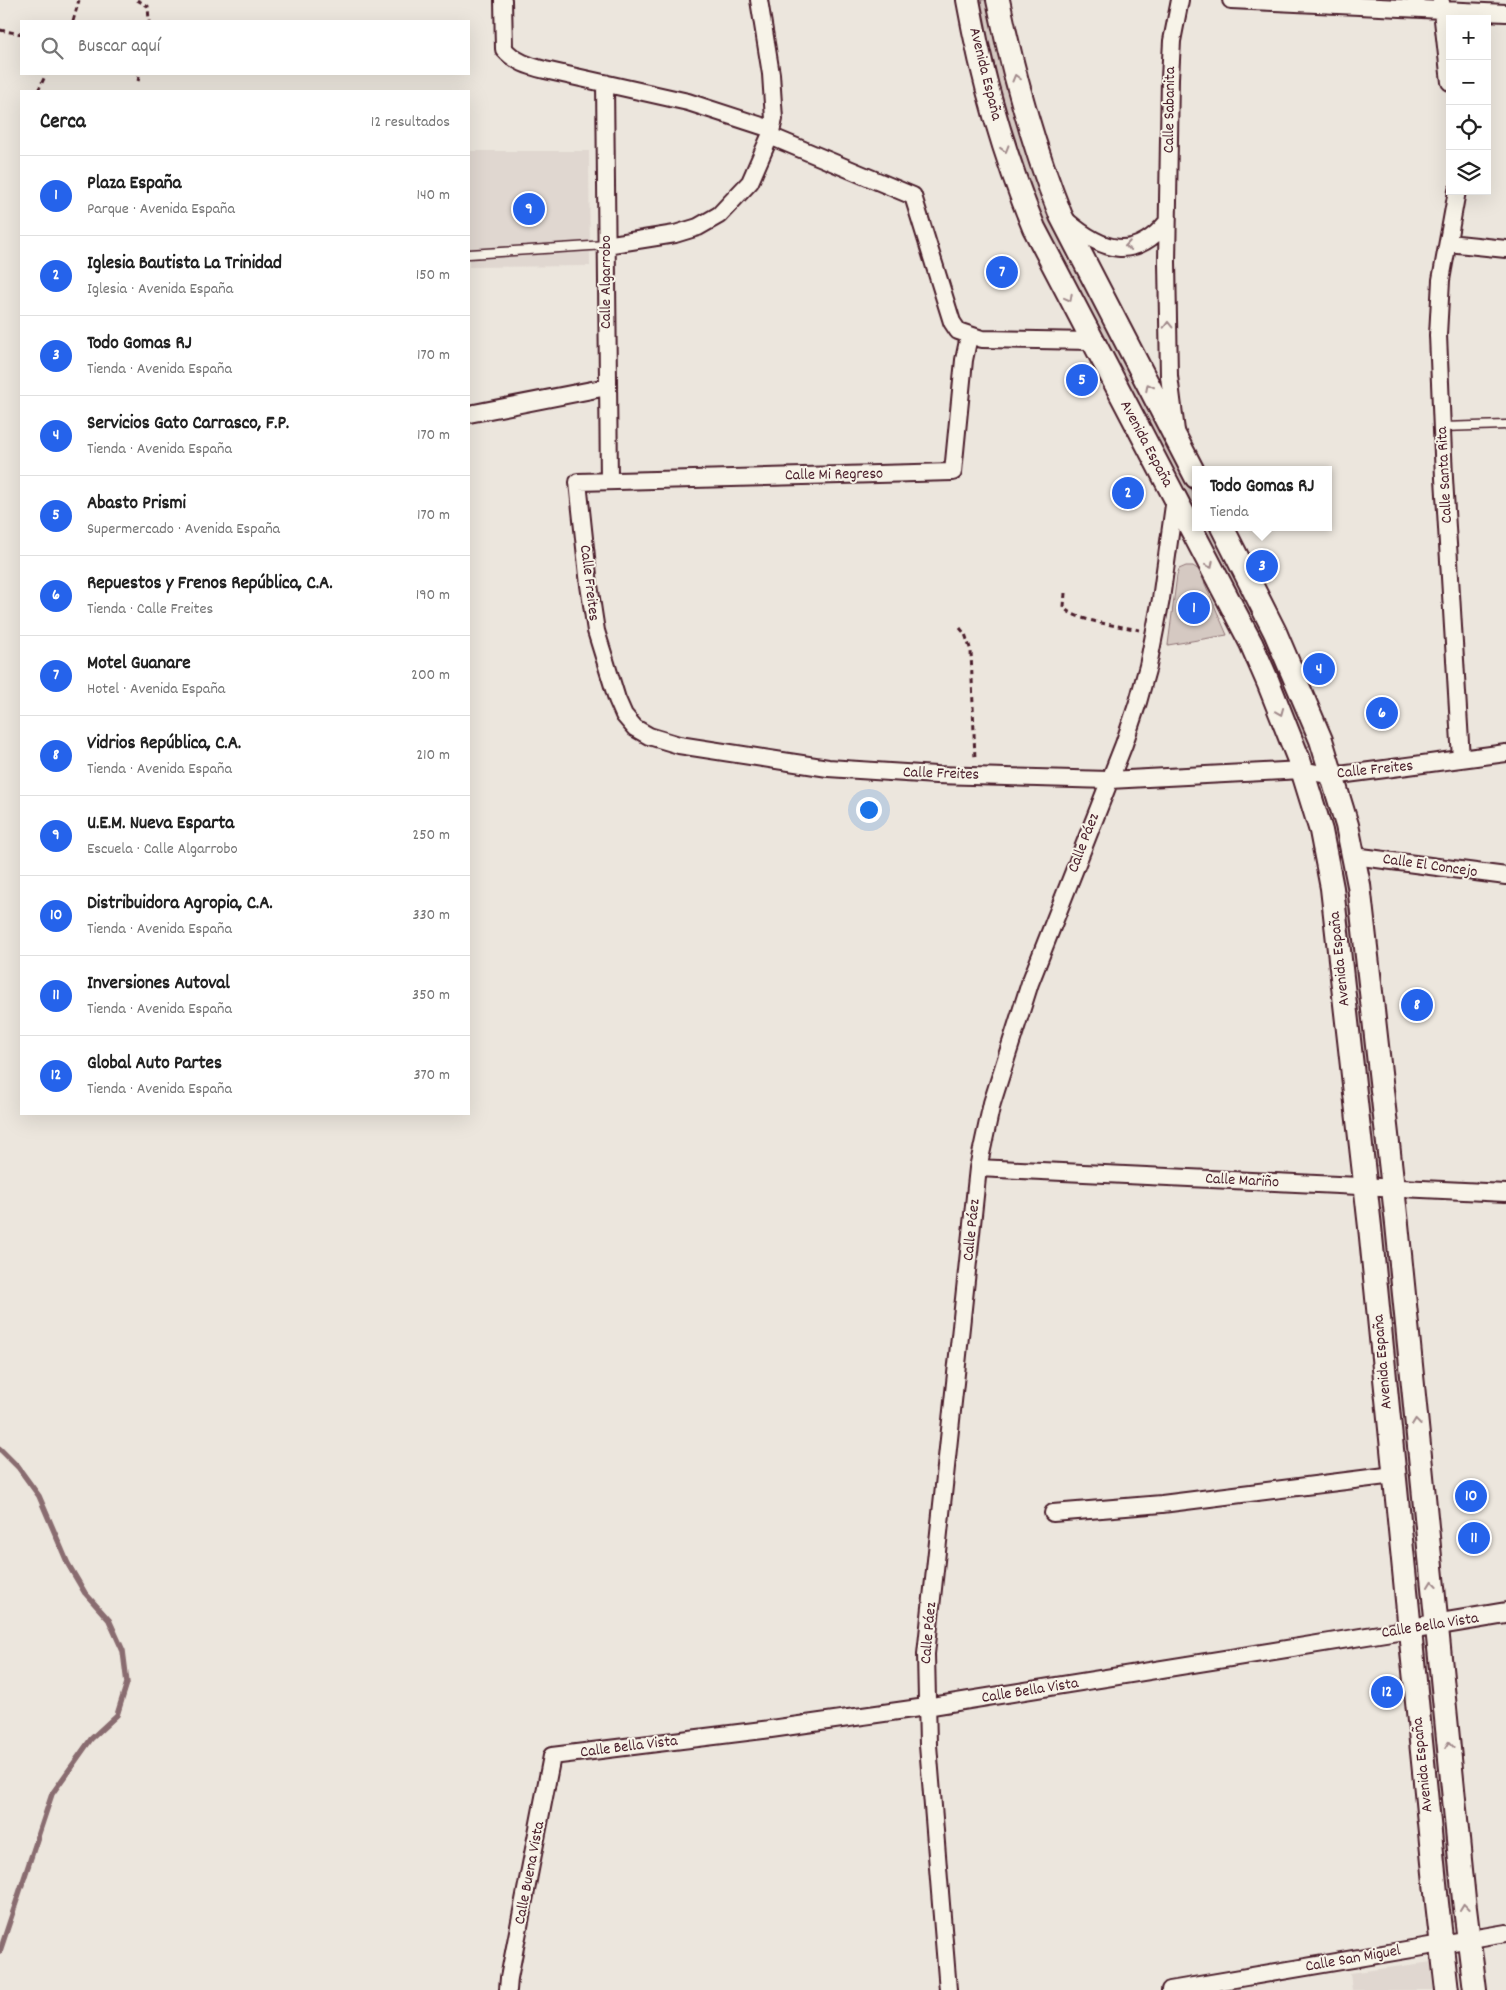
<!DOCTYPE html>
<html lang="es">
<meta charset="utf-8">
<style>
body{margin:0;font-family:Dekko,sans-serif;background:#f6f6f6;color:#222}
.controls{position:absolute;right:15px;top:15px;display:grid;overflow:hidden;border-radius:0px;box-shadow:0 5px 20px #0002}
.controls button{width:45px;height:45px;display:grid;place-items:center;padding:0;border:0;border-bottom:1px solid #e0e0e0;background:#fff;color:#222;font:25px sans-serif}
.you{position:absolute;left:868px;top:809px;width:18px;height:18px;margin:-12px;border:4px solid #fff;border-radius:50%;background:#1a73e8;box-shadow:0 0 0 8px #1a73e833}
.badge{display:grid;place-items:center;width:32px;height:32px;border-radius:50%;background:#2563eb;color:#fff;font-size:16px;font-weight:700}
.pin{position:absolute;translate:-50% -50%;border:2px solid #fff;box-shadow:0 1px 5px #0006}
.popup{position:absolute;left:1192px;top:466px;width:140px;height:65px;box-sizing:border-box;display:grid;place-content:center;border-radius:0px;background:#fff;filter:drop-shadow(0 1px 4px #0005);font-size:16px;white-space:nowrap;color:#767676}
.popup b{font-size:19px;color:#222}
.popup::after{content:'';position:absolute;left:50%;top:100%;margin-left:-10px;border:10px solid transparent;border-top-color:#fff}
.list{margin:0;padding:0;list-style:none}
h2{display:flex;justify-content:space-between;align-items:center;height:65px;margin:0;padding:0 20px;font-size:21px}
h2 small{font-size:16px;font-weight:400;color:#767676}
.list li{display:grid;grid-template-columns:32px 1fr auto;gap:15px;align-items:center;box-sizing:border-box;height:80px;padding:0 20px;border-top:1px solid #e0e0e0}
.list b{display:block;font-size:19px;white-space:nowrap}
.list p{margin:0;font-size:16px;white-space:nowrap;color:#767676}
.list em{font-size:16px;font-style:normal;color:#767676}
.icon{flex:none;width:28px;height:28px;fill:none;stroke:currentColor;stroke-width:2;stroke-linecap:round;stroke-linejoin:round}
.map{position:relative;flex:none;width:1506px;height:1990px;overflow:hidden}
.search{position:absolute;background:#fff;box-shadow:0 5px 20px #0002;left:20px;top:20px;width:450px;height:55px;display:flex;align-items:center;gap:12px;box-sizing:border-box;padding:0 18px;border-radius:0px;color:#767676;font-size:19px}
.panel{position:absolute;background:#fff;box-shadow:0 5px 20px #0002;left:20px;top:90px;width:450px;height:1025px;border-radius:0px}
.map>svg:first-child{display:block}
.built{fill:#e0d7d0}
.green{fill:#d5c9c2;stroke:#907476}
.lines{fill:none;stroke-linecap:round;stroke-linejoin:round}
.stream{stroke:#896c6f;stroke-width:5.5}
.service-casing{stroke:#4a1f2b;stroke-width:11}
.minor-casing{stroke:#4a1f2b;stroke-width:20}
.tertiary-casing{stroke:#4a1f2b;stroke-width:24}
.secondary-casing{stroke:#4a1f2b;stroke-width:26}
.path{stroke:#4a1f2b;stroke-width:3;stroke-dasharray:5 4;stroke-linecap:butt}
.service{stroke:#f7f3e8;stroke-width:8}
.minor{stroke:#f7f3e8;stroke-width:16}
.tertiary{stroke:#f7f3e8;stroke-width:20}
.secondary{stroke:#f7f3e8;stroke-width:22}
.oneway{stroke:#a0898a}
.labels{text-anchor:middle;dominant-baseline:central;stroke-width:4;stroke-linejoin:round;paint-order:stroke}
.street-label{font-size:16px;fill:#4a1f2b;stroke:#f7f3e8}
</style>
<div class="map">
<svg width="1506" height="1990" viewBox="0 0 1506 1990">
<rect width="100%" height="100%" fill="#ece6dd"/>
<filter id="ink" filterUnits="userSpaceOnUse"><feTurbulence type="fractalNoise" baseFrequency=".02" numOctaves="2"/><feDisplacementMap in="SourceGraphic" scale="10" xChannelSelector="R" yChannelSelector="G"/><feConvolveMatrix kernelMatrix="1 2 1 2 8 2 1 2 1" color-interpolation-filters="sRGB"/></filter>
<g filter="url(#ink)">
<!-- built -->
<path class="built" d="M469 151H589L590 266 469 267Z
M1432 1962 1436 1990H1352L1350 1973Z"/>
<!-- green -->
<path class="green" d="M977 0H988L1110 331 1196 498V517L1058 255 1029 191 1003 107Z
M1201 527H1211L1267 636 1311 742 1308 747 1305 746Z
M1186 566H1193L1199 570 1227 635 1168 645 1177 575 1179 569Z
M1325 793 1329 797 1349 886 1379 1165 1376 1166 1373 1165 1321 798Z
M1379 1207 1384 1209 1386 1225 1423 1600 1421 1603 1418 1601Z
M1424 1648H1427L1428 1650 1455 1920 1451 1923Z"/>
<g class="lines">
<!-- stream -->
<path class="stream" d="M0 1449 18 1467 39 1496 68 1564 85 1593 109 1620 123 1651 127 1683 117 1715 91 1739 52 1794 0 1951"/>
<!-- service casing -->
<g class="service-casing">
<path id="service" d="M469 254 606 245
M1442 427 1506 425"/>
</g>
<!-- minor casing -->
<g class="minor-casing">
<path id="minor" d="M503 0 504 49C515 62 529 66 545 70L688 102 771 129
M1231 0 1506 13
M1441 2 1450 82
M605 83 609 480
M770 136 913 196 952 322 958 331 982 339 1091 341
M1457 191 1441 280 1438 335 1444 478 1461 759
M1067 221C1102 251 1134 262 1167 222
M1448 243 1506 249
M606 245 675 234 698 227 719 215 750 182 770 136 774 119 771 74 759 0
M969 336 964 360 953 472 578 482 589 585 596 631 617 699 624 715 635 728 649 736 679 745 828 768 936 775 1109 780 1302 770 1332 776 1506 753
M469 414 607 387
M1176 431 1169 376 1167 262 1170 78 1172 41 1180 0
M1354 856 1506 876
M978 1168 1506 1193
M1053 1513 1162 1504 1394 1475
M508 1990 509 1978 552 1756 771 1729 926 1707 1410 1629
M948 1990 928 1745 926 1654 978 1168 992 1103 1030 983 1124 744 1138 702 1148 666 1161 599 1175 498
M1170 1990 1506 1933"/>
</g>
<!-- tertiary casing -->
<g class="tertiary-casing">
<path id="tertiary" d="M1410 1629 1506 1613"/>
</g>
<!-- secondary casing -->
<g class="secondary-casing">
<path id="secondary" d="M968 0C982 78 1004 155 1034 228L1251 643 1268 682 1299 760 1321 831 1332 888 1370 1227 1437 1903 1447 1990
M998 0C1013 73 1033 146 1061 216L1196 477
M1222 527 1275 632 1321 740 1347 825 1359 885 1397 1224 1464 1900 1475 1990"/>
</g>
<!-- path -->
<path class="path" d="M137 0 148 6 149 21
M73 21 79 0
M0 30 21 34
M138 81 140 74
M38 91 46 74
M1065 593 1064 607C1072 621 1122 626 1139 630
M960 628 965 634 971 651 975 760"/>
<!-- service -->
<use href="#service" class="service"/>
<!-- minor -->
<use href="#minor" class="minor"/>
<!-- tertiary -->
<use href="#tertiary" class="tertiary"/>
<!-- secondary -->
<use href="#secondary" class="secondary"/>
</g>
<!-- one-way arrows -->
<defs><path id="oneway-chevron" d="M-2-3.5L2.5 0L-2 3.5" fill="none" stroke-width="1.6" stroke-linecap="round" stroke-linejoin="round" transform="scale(1.25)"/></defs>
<g class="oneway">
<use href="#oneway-chevron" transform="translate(1016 78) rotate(-105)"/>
<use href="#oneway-chevron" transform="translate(1005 149) rotate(73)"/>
<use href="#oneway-chevron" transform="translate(1128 246) rotate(171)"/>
<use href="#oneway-chevron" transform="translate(1069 298) rotate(62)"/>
<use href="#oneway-chevron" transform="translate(1168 325) rotate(-91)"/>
<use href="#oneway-chevron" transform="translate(1149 387) rotate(-117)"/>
<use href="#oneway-chevron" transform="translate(1210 565) rotate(62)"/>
<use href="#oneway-chevron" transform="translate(1280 712) rotate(68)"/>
<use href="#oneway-chevron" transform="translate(1416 1422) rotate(-96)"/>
<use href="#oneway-chevron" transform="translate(1432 1584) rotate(-96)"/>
<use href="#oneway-chevron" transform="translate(1449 1745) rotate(-96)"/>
<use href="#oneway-chevron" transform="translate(1464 1907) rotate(-96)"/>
</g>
</g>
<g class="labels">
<!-- street labels -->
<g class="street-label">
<text transform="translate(985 74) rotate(76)">Avenida España</text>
<text transform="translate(1170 110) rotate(-89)">Calle Sabanita</text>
<text transform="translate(606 282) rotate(-90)">Calle Algarrobo</text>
<text transform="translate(1146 444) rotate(62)">Avenida España</text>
<text transform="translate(834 475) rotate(-1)">Calle Mi Regreso</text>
<text transform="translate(1445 475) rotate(-93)">Calle Santa Rita</text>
<text transform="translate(589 583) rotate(83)">Calle Freites</text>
<text transform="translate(1375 770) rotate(-6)">Calle Freites</text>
<text transform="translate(941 774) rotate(2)">Calle Freites</text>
<text transform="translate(1084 843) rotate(-69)">Calle Páez</text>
<text transform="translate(1430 866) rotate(8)">Calle El Concejo</text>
<text transform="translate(1340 959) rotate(-96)">Avenida España</text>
<text transform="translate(1242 1181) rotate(3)">Calle Mariño</text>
<text transform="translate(972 1230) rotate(-84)">Calle Páez</text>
<text transform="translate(1383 1362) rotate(-95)">Avenida España</text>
<text transform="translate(1430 1626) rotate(-9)">Calle Bella Vista</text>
<text transform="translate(929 1633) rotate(-85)">Calle Páez</text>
<text transform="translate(1030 1691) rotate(-9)">Calle Bella Vista</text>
<text transform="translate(629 1747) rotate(-7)">Calle Bella Vista</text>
<text transform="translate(1423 1765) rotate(-96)">Avenida España</text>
<text transform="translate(530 1873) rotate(-79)">Calle Buena Vista</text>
<text transform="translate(1353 1959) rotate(-10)">Calle San Miguel</text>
</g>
</g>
</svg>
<div class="controls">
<button>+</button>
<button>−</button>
<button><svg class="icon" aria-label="locate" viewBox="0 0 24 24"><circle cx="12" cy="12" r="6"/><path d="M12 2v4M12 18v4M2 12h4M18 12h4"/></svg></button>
<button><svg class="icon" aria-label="layers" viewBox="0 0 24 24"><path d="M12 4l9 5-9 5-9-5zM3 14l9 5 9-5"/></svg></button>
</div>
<div class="you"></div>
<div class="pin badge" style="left:1194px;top:608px">1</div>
<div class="pin badge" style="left:1128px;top:493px">2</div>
<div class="pin badge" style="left:1262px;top:566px">3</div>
<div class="popup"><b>Todo Gomas RJ</b>Tienda</div>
<div class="pin badge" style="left:1319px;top:669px">4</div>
<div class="pin badge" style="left:1082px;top:380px">5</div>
<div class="pin badge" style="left:1382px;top:713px">6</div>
<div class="pin badge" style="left:1002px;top:272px">7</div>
<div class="pin badge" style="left:1417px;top:1005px">8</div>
<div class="pin badge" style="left:529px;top:209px">9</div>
<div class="pin badge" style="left:1471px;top:1496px">10</div>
<div class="pin badge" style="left:1474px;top:1538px">11</div>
<div class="pin badge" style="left:1387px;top:1692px">12</div>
<div class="search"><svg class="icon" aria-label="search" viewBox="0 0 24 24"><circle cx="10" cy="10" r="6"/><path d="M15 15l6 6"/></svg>Buscar aquí</div>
<section class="panel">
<h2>Cerca<small>12 resultados</small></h2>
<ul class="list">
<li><span class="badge">1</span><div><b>Plaza España</b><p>Parque · Avenida España</p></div><em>140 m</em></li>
<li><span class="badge">2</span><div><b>Iglesia Bautista La Trinidad</b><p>Iglesia · Avenida España</p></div><em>150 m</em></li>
<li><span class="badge">3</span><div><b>Todo Gomas RJ</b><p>Tienda · Avenida España</p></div><em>170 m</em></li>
<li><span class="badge">4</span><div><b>Servicios Gato Carrasco, F.P.</b><p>Tienda · Avenida España</p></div><em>170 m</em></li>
<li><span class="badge">5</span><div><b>Abasto Prismi</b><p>Supermercado · Avenida España</p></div><em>170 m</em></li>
<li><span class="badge">6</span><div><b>Repuestos y Frenos República, C.A.</b><p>Tienda · Calle Freites</p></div><em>190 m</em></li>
<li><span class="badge">7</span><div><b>Motel Guanare</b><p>Hotel · Avenida España</p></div><em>200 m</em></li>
<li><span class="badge">8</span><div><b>Vidrios República, C.A.</b><p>Tienda · Avenida España</p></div><em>210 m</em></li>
<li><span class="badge">9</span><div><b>U.E.M. Nueva Esparta</b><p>Escuela · Calle Algarrobo</p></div><em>250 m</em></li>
<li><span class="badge">10</span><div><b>Distribuidora Agropia, C.A.</b><p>Tienda · Avenida España</p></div><em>330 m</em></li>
<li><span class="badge">11</span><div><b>Inversiones Autoval</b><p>Tienda · Avenida España</p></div><em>350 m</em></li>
<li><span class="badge">12</span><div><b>Global Auto Partes</b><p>Tienda · Avenida España</p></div><em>370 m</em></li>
</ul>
</section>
</div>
